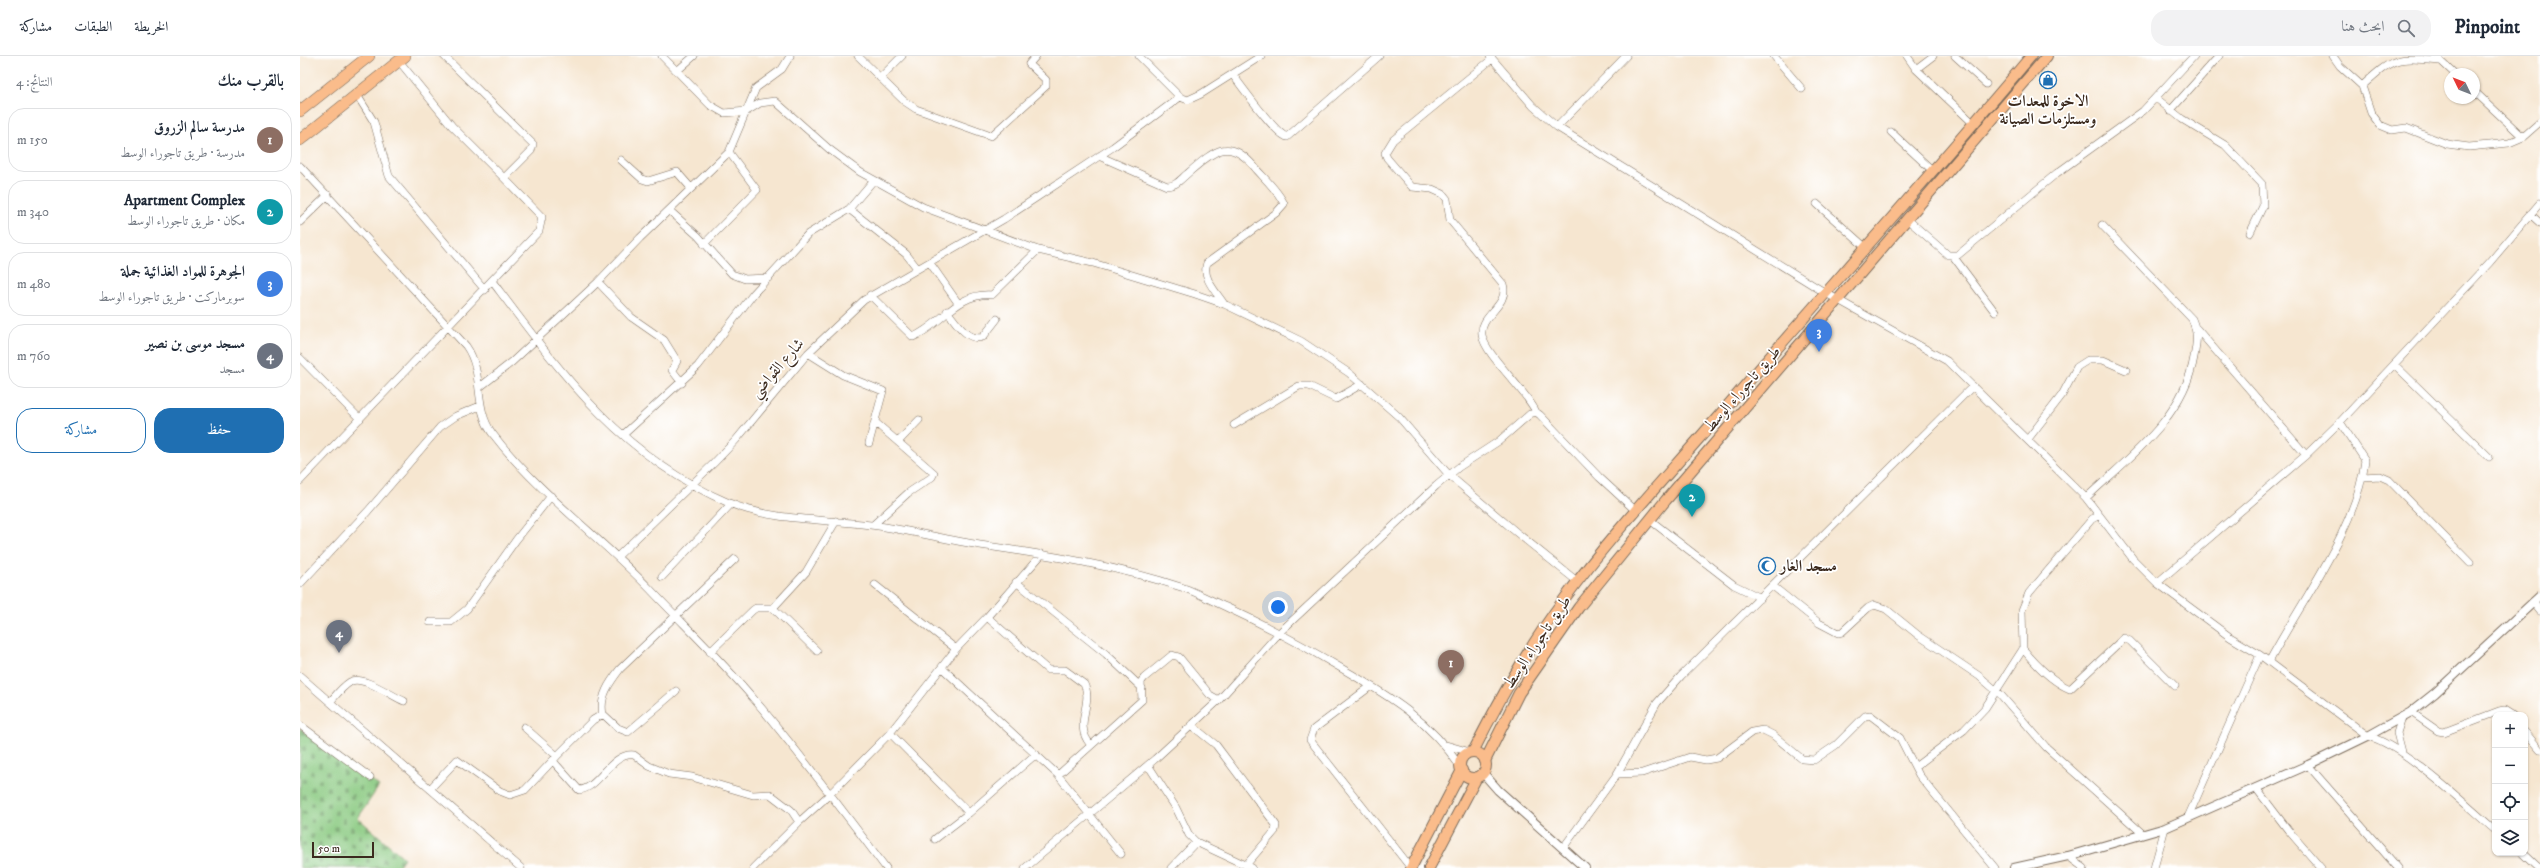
<!DOCTYPE html>
<html lang="ar">
<meta charset="utf-8">
<style>
body{margin:0;font-family:"IM FELL DW Pica",Amiri,serif;background:#f2f2f3;color:#1f2937;direction:rtl}
.controls{position:absolute;right:12px;bottom:12px;display:grid;overflow:hidden;border-radius:8px;box-shadow:0 1px 3px #0004}
.controls button{width:36px;height:36px;display:grid;place-items:center;padding:0;border:0;border-bottom:1px solid #e0e1e3;background:#fff;color:#1f2937;font:20px sans-serif}
.compass{position:absolute;left:2144px;top:12px;width:36px;height:36px;border-radius:50%;background:#fff;box-shadow:0 1px 3px #0004;rotate:313deg}
.scale{position:absolute;left:12px;bottom:10px;width:62px;box-sizing:border-box;padding-left:4px;border:2px solid #3b2a1e;border-top:0;font-size:11px;line-height:14px;white-space:nowrap;color:#3b2a1e;-webkit-text-stroke:3px #fff;paint-order:stroke}
.you{position:absolute;left:978px;top:551px;width:14px;height:14px;margin:-10px;border:3px solid #fff;border-radius:50%;background:#1a73e8;box-shadow:0 0 0 6px #1a73e833}
.badge{display:grid;place-items:center;width:26px;height:26px;border-radius:50%;background:#1f6fb2;color:#fff;font-size:13px;font-weight:700}
.pin{position:absolute;translate:-50% -33px;filter:drop-shadow(0 1px 2px #0008)}
.pin::after{content:'';position:absolute;top:21px;width:14px;height:12px;background:inherit;clip-path:polygon(0 0,100% 0,50% 100%)}
.list{margin:0;padding:0;list-style:none}
h2{display:flex;justify-content:space-between;align-items:center;height:52px;margin:0;padding:0 16px;font-size:17px}
h2 small{font-size:13px;font-weight:400;color:#747a83}
.list li{display:grid;grid-template-columns:26px 1fr auto;gap:12px;align-items:center;box-sizing:border-box;height:64px;margin:0 8px 8px;padding:0 8px;border:1px solid #e0e1e3;border-radius:16px}
.list b{display:block;font-size:15px;white-space:nowrap}
.list p{margin:0;font-size:13px;white-space:nowrap;color:#747a83}
.list em{font-size:13px;font-style:normal;color:#747a83}
.actions{display:flex;gap:8px;padding:12px 16px}
.actions a{flex:1;padding:9px 0;border:1px solid #1f6fb2;border-radius:16px;text-align:center;font-size:14px;color:#1f6fb2}
.actions .main{background:#1f6fb2;color:#fff}
.icon{flex:none;width:22px;height:22px;fill:none;stroke:currentColor;stroke-width:2;stroke-linecap:round;stroke-linejoin:round}
.map{position:relative;flex:none;width:2240px;height:812px;overflow:hidden;direction:ltr}
header{display:flex;align-items:center;gap:24px;box-sizing:border-box;height:56px;padding:0 20px;background:#fff;border-bottom:1px solid #e0e1e3}
header strong{font-size:19px}
nav{display:flex;gap:22px;margin-inline-start:auto;font-size:14px}
.search{width:280px;height:36px;background:#f2f2f3;display:flex;align-items:center;gap:10px;box-sizing:border-box;padding:0 14px;border-radius:16px;color:#747a83;font-size:15px}
main{display:flex}
aside{flex:1;background:#fff}
.map>svg:first-child{display:block}
.cemetery{fill:url(#cemetery-stones);stroke:#637a50}
.lines{fill:none;stroke-linecap:round;stroke-linejoin:round}
.minor-casing{stroke:#7c6c5c;stroke-width:8}
.tertiary-casing{stroke:#7c6c5c;stroke-width:10}
.primary-casing{stroke:#7c6c5c;stroke-width:12}
.trunk-casing{stroke:#7c6c5c;stroke-width:12}
.minor{stroke:#fff;stroke-width:7}
.tertiary{stroke:#fff;stroke-width:8}
.primary{stroke:#fabc8b;stroke-width:10}
.trunk{stroke:#fabc8b;stroke-width:11}
.labels{text-anchor:middle;dominant-baseline:central;stroke-width:3.5;stroke-linejoin:round;paint-order:stroke}
.poi-label{font-size:16px;font-weight:bold;fill:#3b2a1e;stroke:#fff}
.street-label{font-size:16px;fill:#3b2a1e;stroke:#fff}
</style>
<header>
<strong>Pinpoint</strong>
<div class="search"><svg class="icon" aria-label="search" viewBox="0 0 24 24"><circle cx="10" cy="10" r="6"/><path d="M15 15l6 6"/></svg>ابحث هنا</div>
<nav><a>الخريطة</a><a>الطبقات</a><a>مشاركة</a></nav>
</header>
<main>
<div class="map">
<svg width="2240" height="812" viewBox="0 0 2240 812">
<defs>
<pattern id="cemetery-stones" width="16" height="16" patternUnits="userSpaceOnUse"><rect width="16" height="16" fill="#8bca82"/><path d="M2 7V4a2 2 0 0 1 4 0v3zM10 15v-3a2 2 0 0 1 4 0v3z" fill="#73a46a"/></pattern>
</defs>
<rect width="100%" height="100%" fill="#fff"/>
<filter id="ink" filterUnits="userSpaceOnUse"><feTurbulence type="fractalNoise" baseFrequency=".025" numOctaves="2"/><feDisplacementMap in="SourceGraphic" scale="8" xChannelSelector="R" yChannelSelector="G"/><feConvolveMatrix kernelMatrix="1 2 1 2 8 2 1 2 1" color-interpolation-filters="sRGB"/></filter>
<filter id="wash" filterUnits="userSpaceOnUse"><feTurbulence type="fractalNoise" baseFrequency=".012" numOctaves="4" result="noise"/><feDisplacementMap in="SourceGraphic" scale="16" xChannelSelector="R" yChannelSelector="G"/><feGaussianBlur stdDeviation="0.9" result="paint"/><feColorMatrix in="noise" values="0 0 0 0 0 0 0 0 0 0 0 0 0 0 0 0 0 1.4 0 .05"/><feComposite in="paint" operator="in"/></filter>
<g filter="url(#wash)">
<rect width="100%" height="100%" fill="#f6e6d0"/>
<!-- cemetery -->
<path class="cemetery" d="M0 672 79 730 58 762 104 802 97 812H0Z"/>
</g>
<g filter="url(#ink)">
<g class="lines">
<!-- minor casing -->
<g class="minor-casing">
<path id="minor" d="M362 0 410 49 424 57 447 55 460 47 475 45 529 93 560 116 623 151 738 194 793 207 895 238 924 248 1001 285 1049 317 1099 361 1149 419 1216 476 1278 526
M558 0 604 45 616 53 691 80 746 30V24L729 8 736 0
M839 0 880 41
M1190 0 1233 50 1257 71 1524 236 1647 305 1786 442 1833 503 1857 527 1930 581 1960 599 2068 680C2106 691 2163 747 2195 774
M1474 0 1502 33
M1607 0 1616 13
M1633 0 1616 13 1674 68
M1655 0 1686 28
M2033 0 2040 10 2062 30 2071 57 2080 69 2092 74 2106 72 2147 88 2169 91 2209 87 2223 81 2240 66
M1192 3 1093 84 1085 97 1087 102 1112 131 1132 133 1143 138 1147 143 1150 164 1203 228C1210 250 1179 259 1182 279 1185 299 1226 334 1236 356
M2139 3 2155 18
M99 5 152 70 204 122 231 95 233 88 144 0
M377 15 394 0
M932 18C942 30 975 78 987 81L1079 0
M580 22 602 0
M2062 30C2095 0 2096 1 2141 5
M2174 35 2223 81
M57 39 74 66 89 120 185 234
M1856 42 1882 63 1925 89 1962 128 1963 150 1950 177
M1870 55 1919 0
M1257 71 1326 0
M1591 76 1633 115
M799 100 867 130C876 130 880 124 887 118 916 93 930 80 957 114 966 124 979 136 984 148L976 157 907 207C901 221 917 237 924 248
M321 104 342 123 348 125 377 116 391 132
M0 110 166 290C185 317 173 351 192 377 237 436 299 480 350 533 384 569 421 604 453 642 500 697 543 755 586 812
M1517 148 1565 191
M549 153 606 198 617 212
M370 155 398 180 432 218 445 223 468 222
M2230 158 2240 167
M1607 163 1648 199H1658L1757 117 1843 55 1894 0
M0 166 28 139
M404 188 457 134 429 96
M1653 200 1695 256
M630 207 658 247
M192 225C261 317 320 400 429 447 477 467 534 462 585 471 617 476 648 484 680 489 749 499 818 510 884 532 898 537 912 545 926 551 965 569 1003 589 1041 612 1089 640 1130 664 1161 712
M298 226 331 261 364 284 377 305 372 314 382 327
M570 239 613 281C642 269 656 236 692 239L738 194
M647 255C656 266 667 286 683 281L697 263
M1897 273 2006 399
M508 297 543 319 583 335 569 387
M0 302 60 363
M2095 309 2189 401
M180 331 212 306 298 226 340 182 429 96 456 32 482 13 490 0
M934 369 999 330H1009L1036 343 1062 328
M323 379 398 310 454 237 508 178 549 153 573 125
M1728 383 1762 339 1777 311 1788 304H1803L1826 314
M598 386 619 364
M2063 421 2080 420 2089 424 2170 507
M0 425 239 175 242 161 204 122
M1786 442C1828 402 1884 362 1894 301 1897 286 1898 277 1892 263L1802 169
M1350 464 1434 529 1461 542
M573 469 608 437 632 421 634 417 576 367
M317 501 414 407 436 384 508 297 564 244 704 163 813 91 880 41 888 44 901 38 961 0
M362 521 431 448
M716 526 806 598 842 632
M1857 527 2006 399 2040 366
M0 528 68 455 140 371 156 360 180 350
M575 529 656 593
M1474 531 1519 567 1538 577 1542 576 1568 552 1574 549 1586 553 1618 579 1679 620 1700 638 1746 691 1843 778
M2233 546 2240 555
M473 552 517 595
M687 561 748 614H765L784 628C794 647 773 668 790 688
M130 566H151L167 553 216 484 251 440
M1723 593C1736 609 1751 625 1770 633L1824 582 1830 585 1875 630
M410 596 453 554 456 552H473L506 516 536 465
M1969 606C2001 545 2057 473 2065 404L2040 366 2190 206 2240 147
M642 612 758 719 821 798
M0 620 221 812
M1071 630 1014 673 1010 684 1111 812
M376 635 328 676 318 672 303 658C299 641 310 626 320 613L435 503
M30 646C36 639 42 631 50 626 61 618 92 640 104 645
M2111 656 2138 675 2144 676 2199 655 2204 654 2212 659
M0 669 70 721
M891 669 916 689 976 769 975 775 946 809
M224 671 257 700 293 664 303 658
M2225 676 2240 694
M590 677 669 757
M1146 689 1170 696
M2102 696 2097 677 2102 661
M253 705 279 734C299 733 311 696 334 699L349 710 369 718 392 721 453 739 470 738 491 754 499 766 530 738 590 677 656 593 687 561 742 498
M848 709 876 752 889 779 896 786 952 812
M2008 709 2098 812
M1615 711 1664 674 1685 652 1723 593 1722 554 1729 537 1792 463 1798 460
M1317 718 1342 717 1390 701 1406 704 1417 702 1452 676 1463 674 1473 679 1502 703 1514 704 1536 689 1565 660 1570 659 1600 682 1619 719 1695 812
M758 719 842 644 841 626 844 622 872 599 879 601 910 639 919 644 980 576 1136 430 1159 411 1199 385 1230 358 1236 356 1240 359 1299 421 1336 455
M1956 732 1988 774 2021 812
M130 733 157 704 200 735 210 739 225 734 257 700
M1888 761 1960 599
M635 783 669 757 736 698
M1263 792 1317 718 1357 647 1381 620 1673 330
M2223 797 2239 812
M1768 800 1784 812
M453 812 499 766
M725 812 855 703 919 644
M871 812 896 786
M1854 812 1865 772"/>
</g>
<!-- tertiary casing -->
<g class="tertiary-casing">
<path id="tertiary" d="M1183 717 1198 734 1285 812
M1714 812 1768 800 1865 772 2008 709 2068 680 2111 656 2135 637 2240 540"/>
</g>
<!-- primary casing -->
<g class="primary-casing">
<path id="primary" d="M1173 696C1200 642 1229 590 1265 542 1311 479 1365 422 1416 363 1520 242 1628 123 1731 0
M1160 709a13 13 0 1 1 26 0a13 13 0 1 1-26 0Z
M1185 705 1219 637 1279 551 1366 444 1747 0
M1111 812 1162 714
M1129 812 1177 721"/>
</g>
<!-- trunk casing -->
<g class="trunk-casing">
<path id="trunk" d="M0 55 69 0
M0 84 105 0"/>
</g>
<!-- minor -->
<use href="#minor" class="minor"/>
<!-- tertiary -->
<use href="#tertiary" class="tertiary"/>
<!-- primary -->
<use href="#primary" class="primary"/>
<!-- trunk -->
<use href="#trunk" class="trunk"/>
</g>
</g>
<!-- icons -->
<defs>
<g id="shop-ring" transform="scale(0.9)"><circle r="9.5" fill="#fff" stroke="#1f6fb2" stroke-width="1.5"/><path d="M-5-2.5h2.3a2.7 3.5 0 0 1 5.4 0H5L5.5 6h-11ZM-1.5-2.5h3a1.5 2.3 0 0 0-3 0Z" fill="#1f6fb2"/></g>
<g id="mosque-ring" transform="scale(0.9)"><circle r="9.5" fill="#fff" stroke="#1f6fb2" stroke-width="1.5"/><path d="M3.5-4.9A6 6 0 1 0 3.5 4.9A5 5 0 1 1 3.5-4.9Z" fill="#1f6fb2"/></g>
</defs>
<g fill-rule="evenodd">
<use href="#shop-ring" x="1748" y="24"/>
<use href="#mosque-ring" x="1467" y="510"/>
</g>
<g class="labels">
<!-- poi labels -->
<g class="poi-label">
<text x="1748" y="45">الاخوة للمعدات<tspan x="1748" dy="18">ومستلزمات الصيانة</tspan></text>
<text x="1480" y="510" text-anchor="start">مسجد الغار</text>
</g>
<!-- street labels -->
<g class="street-label">
<text transform="translate(477 312) rotate(-49)">شارع القواضي</text>
<text transform="translate(1442 333) rotate(-49)">طريق تاجوراء الوسط</text>
<text transform="translate(1237 586) rotate(-56)">طريق تاجوراء الوسط</text>
</g>
</g>
</svg>
<div class="controls">
<button>+</button>
<button>−</button>
<button><svg class="icon" aria-label="locate" viewBox="0 0 24 24"><circle cx="12" cy="12" r="6"/><path d="M12 2v4M12 18v4M2 12h4M18 12h4"/></svg></button>
<button><svg class="icon" aria-label="layers" viewBox="0 0 24 24"><path d="M12 4l9 5-9 5-9-5zM3 14l9 5 9-5"/></svg></button>
</div>
<svg class="compass" viewBox="-18 -18 36 36"><path d="M0-13l5 13h-10z" fill="#e53935"/><path d="M0 13l5-13h-10z" fill="#747a83"/></svg>
<div class="scale">50 m</div>
<div class="you"></div>
<div class="pin badge" style="left:1151px;top:627px;background:#8d6e63">1</div>
<div class="pin badge" style="left:1392px;top:461px;background:#0f9aa8">2</div>
<div class="pin badge" style="left:1519px;top:296px;background:#3f7fe0">3</div>
<div class="pin badge" style="left:39px;top:597px;background:#6b7280">4</div>
</div>
<aside>
<h2>بالقرب منك<small>النتائج: 4</small></h2>
<ul class="list">
<li><span class="badge" style="background:#8d6e63">1</span><div><b>مدرسة سالم الزروق</b><p>مدرسة · طريق تاجوراء الوسط</p></div><em>150 m</em></li>
<li><span class="badge" style="background:#0f9aa8">2</span><div><b>Apartment Complex</b><p>مكان · طريق تاجوراء الوسط</p></div><em>340 m</em></li>
<li><span class="badge" style="background:#3f7fe0">3</span><div><b>الجوهرة للمواد الغذائية جملة</b><p>سوبرماركت · طريق تاجوراء الوسط</p></div><em>480 m</em></li>
<li><span class="badge" style="background:#6b7280">4</span><div><b>مسجد موسى بن نصير</b><p>مسجد</p></div><em>760 m</em></li>
</ul>
<div class="actions"><a class="main">حفظ</a><a>مشاركة</a></div>
</aside>
</main>
